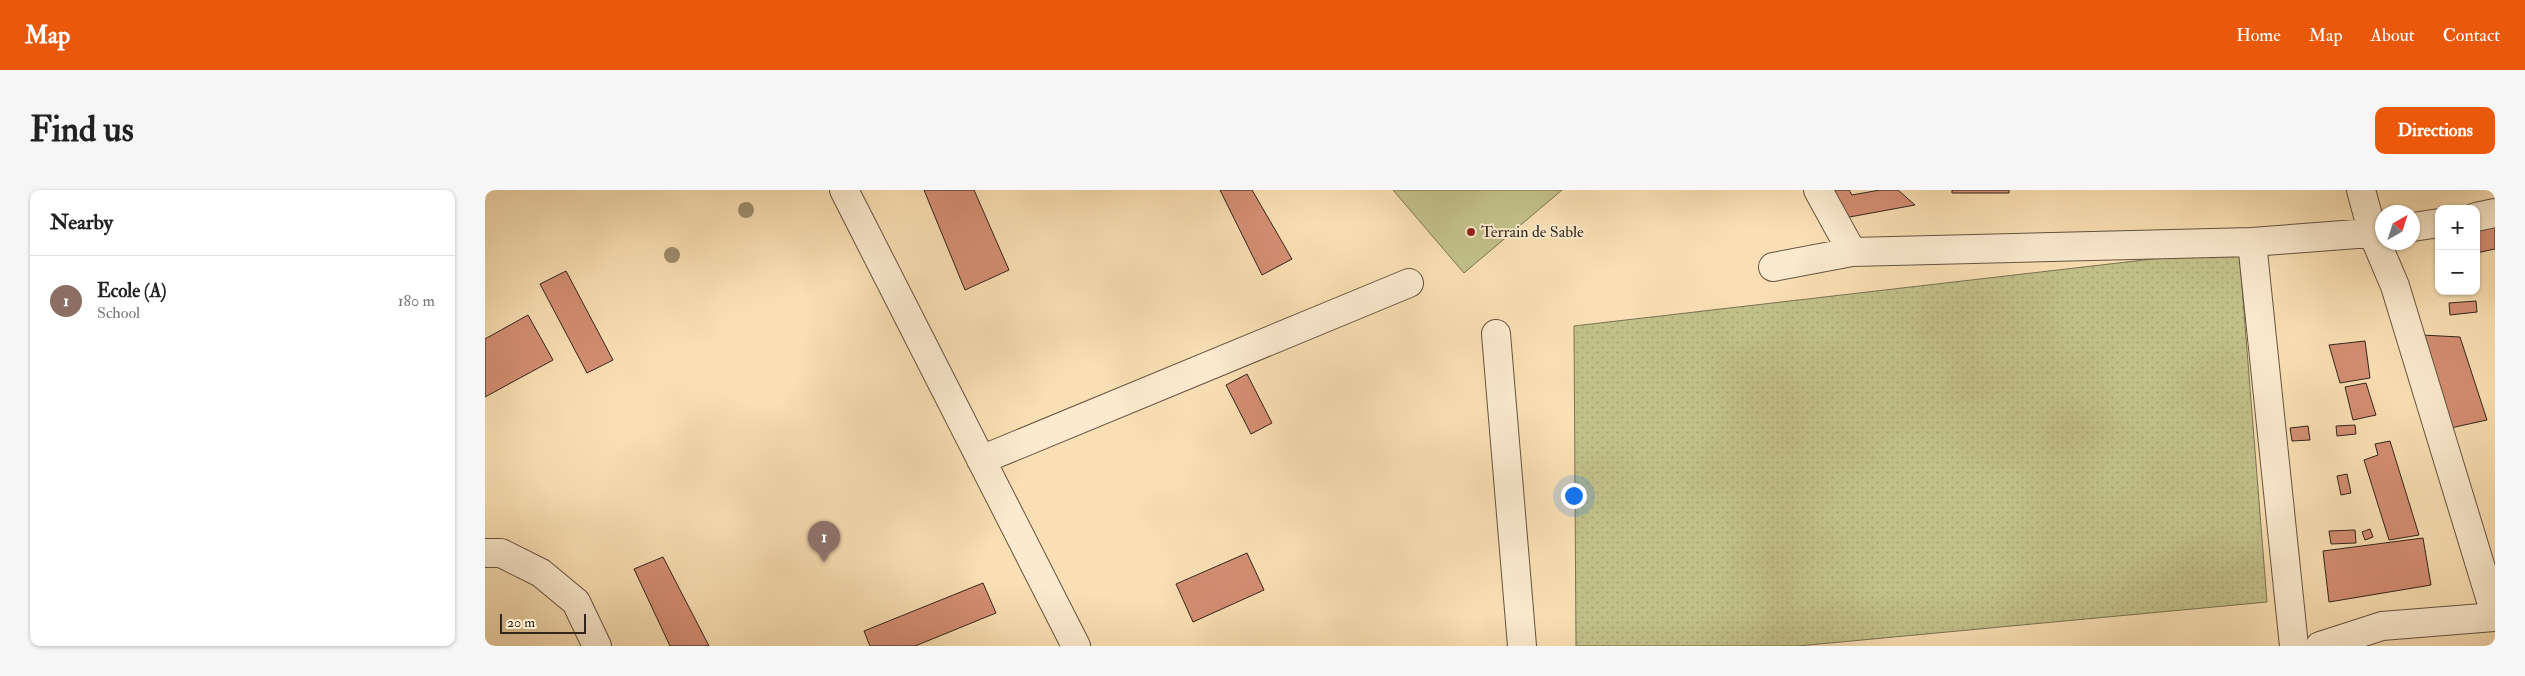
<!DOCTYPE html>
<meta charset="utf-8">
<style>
body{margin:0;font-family:"IM FELL Double Pica",serif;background:#f6f6f6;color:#222}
.controls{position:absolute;right:15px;top:15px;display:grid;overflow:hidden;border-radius:10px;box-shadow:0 1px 4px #0004}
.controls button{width:45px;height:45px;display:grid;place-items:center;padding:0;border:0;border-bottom:1px solid #e0e0e0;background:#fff;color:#222;font:25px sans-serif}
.compass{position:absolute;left:1890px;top:15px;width:45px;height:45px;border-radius:50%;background:#fff;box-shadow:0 1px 4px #0004;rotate:39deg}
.scale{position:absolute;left:15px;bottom:12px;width:86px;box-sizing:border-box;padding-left:5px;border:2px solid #32251c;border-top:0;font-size:14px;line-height:18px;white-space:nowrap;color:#32251c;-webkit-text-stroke:4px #fbeace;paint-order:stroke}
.you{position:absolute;left:1088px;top:305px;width:18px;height:18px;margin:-12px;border:4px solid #fff;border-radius:50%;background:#1a73e8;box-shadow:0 0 0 8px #1a73e833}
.badge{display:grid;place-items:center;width:32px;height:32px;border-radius:50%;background:#ea580c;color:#fff;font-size:16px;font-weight:700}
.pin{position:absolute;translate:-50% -41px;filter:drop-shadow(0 1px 2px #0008)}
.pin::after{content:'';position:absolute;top:26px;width:18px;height:15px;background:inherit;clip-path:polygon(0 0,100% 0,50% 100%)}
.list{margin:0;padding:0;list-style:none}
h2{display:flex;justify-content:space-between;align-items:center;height:65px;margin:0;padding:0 20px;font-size:21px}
h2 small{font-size:16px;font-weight:400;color:#767676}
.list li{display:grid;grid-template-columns:32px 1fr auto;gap:15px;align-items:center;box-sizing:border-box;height:90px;padding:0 20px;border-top:1px solid #e0e0e0}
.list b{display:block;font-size:19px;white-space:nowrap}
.list p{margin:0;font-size:16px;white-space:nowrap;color:#767676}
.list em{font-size:16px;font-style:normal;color:#767676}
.map{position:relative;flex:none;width:2010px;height:456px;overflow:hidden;border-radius:10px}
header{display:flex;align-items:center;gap:30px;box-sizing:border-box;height:70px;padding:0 25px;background:#ea580c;color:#fff}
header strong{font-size:24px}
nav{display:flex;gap:28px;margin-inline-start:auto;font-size:18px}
.intro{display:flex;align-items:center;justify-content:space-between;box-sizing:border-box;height:120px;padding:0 30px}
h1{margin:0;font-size:35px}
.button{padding:12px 22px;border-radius:10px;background:#ea580c;color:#fff;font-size:18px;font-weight:700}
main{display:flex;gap:30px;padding:0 30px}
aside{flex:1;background:#fff;border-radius:10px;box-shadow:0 1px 4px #0004}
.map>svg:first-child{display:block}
.green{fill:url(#green-dots);stroke:#7a7252}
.pitch{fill:#c2c089;stroke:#7a7252}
.building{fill:#d48e73;stroke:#32251c}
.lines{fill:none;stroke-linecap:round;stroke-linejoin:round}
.minor-casing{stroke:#645442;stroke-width:30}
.tertiary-casing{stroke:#645442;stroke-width:30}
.minor{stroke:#fbeace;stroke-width:28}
.tertiary{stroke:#fbeace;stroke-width:28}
.tree{fill:#9f8e6f}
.poi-dot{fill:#8f2418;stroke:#fbeace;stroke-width:2}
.labels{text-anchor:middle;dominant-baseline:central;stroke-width:4;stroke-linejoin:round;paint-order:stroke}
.poi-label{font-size:16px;fill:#32251c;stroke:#fbeace;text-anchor:start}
</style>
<header>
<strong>Map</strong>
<nav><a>Home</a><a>Map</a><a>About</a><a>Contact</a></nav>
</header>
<div class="intro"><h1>Find us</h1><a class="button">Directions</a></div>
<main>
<aside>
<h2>Nearby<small></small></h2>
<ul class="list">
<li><span class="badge" style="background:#8d6e63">1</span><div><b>Ecole (A)</b><p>School</p></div><em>180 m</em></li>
</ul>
</aside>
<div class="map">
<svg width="2010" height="456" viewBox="0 0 2010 456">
<defs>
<pattern id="green-dots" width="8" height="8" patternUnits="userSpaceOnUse" patternTransform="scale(1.25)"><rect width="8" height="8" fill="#c2c089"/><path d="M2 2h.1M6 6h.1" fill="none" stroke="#a7a576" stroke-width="1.8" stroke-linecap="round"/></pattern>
</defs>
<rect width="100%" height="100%" fill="#f9dfb3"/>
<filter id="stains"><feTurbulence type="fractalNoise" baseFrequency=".004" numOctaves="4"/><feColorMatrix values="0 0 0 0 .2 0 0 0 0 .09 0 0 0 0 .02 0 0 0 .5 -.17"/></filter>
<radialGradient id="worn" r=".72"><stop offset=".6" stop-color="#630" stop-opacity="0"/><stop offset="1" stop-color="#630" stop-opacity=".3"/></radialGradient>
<!-- green -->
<path class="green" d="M1754 59 1782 412 1313 456H1091L1089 136Z"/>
<!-- pitch -->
<path class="pitch" d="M908 0H1077L979 83Z"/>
<!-- building -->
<path class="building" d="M439 0H489L524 80 480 100Z
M735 0H767L807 69 777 85Z
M1345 0H1364L1367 5 1395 0H1413L1430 15 1359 28Z
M1467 0H1524V3H1467Z
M2010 35V59L1991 63V39Z
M81 81 128 170 102 183 55 94Z
M1991 111 1992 122 1965 125 1964 113Z
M43 125 68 170 0 207V149Z
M1937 145 1975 147 2002 230 1961 239Z
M1880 151 1885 188 1855 193 1844 155Z
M762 184 787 233 766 244 741 195Z
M1881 193 1891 225 1868 230 1860 197Z
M1870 235 1871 244 1852 246 1851 236Z
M1823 236 1825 250 1807 251 1805 238Z
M1905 251 1934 345 1904 350 1879 270 1893 265 1890 254Z
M1862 284 1866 303 1856 305 1852 286Z
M1885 339 1888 347 1880 350 1877 342Z
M1870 340 1871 353 1846 354 1844 341Z
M1938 348 1946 395 1844 412 1838 361Z
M762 363 779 400 708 432 691 394Z
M178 367 224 456H185L149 379Z
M498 393 511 423 430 456H385L379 441Z"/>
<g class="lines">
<!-- minor casing -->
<g class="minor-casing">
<path id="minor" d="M359 0 591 456
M1333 0 1367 62
M1876 0 1888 44 1910 96 2010 424
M1991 27 2010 23
M1928 37 1954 33
M1767 52 1809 456
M1288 77 1367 62 1767 52 1898 42
M1011 144 1037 456
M496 270 924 93
M0 363H16L56 383 91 412 112 456"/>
</g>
<!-- tertiary casing -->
<g class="tertiary-casing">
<path id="tertiary" d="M1835 456 1897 436 2010 427"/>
</g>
<!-- minor -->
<use href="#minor" class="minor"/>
<!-- tertiary -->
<use href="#tertiary" class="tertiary"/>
</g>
<!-- trees -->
<g class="tree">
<circle cx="261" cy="20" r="8"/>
<circle cx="187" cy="65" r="8"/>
</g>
<!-- markers -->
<circle class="poi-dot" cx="986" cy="42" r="5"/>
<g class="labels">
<!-- poi labels -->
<g class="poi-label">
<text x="996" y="42">Terrain de Sable</text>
</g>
</g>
<rect width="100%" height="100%" filter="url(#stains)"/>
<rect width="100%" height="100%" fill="url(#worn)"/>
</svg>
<div class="controls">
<button>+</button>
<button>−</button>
</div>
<svg class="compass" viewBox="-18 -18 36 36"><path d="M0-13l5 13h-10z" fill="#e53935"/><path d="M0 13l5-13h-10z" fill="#767676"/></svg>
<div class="scale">20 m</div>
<div class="you"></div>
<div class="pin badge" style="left:339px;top:372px;background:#8d6e63">1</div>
</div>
</main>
